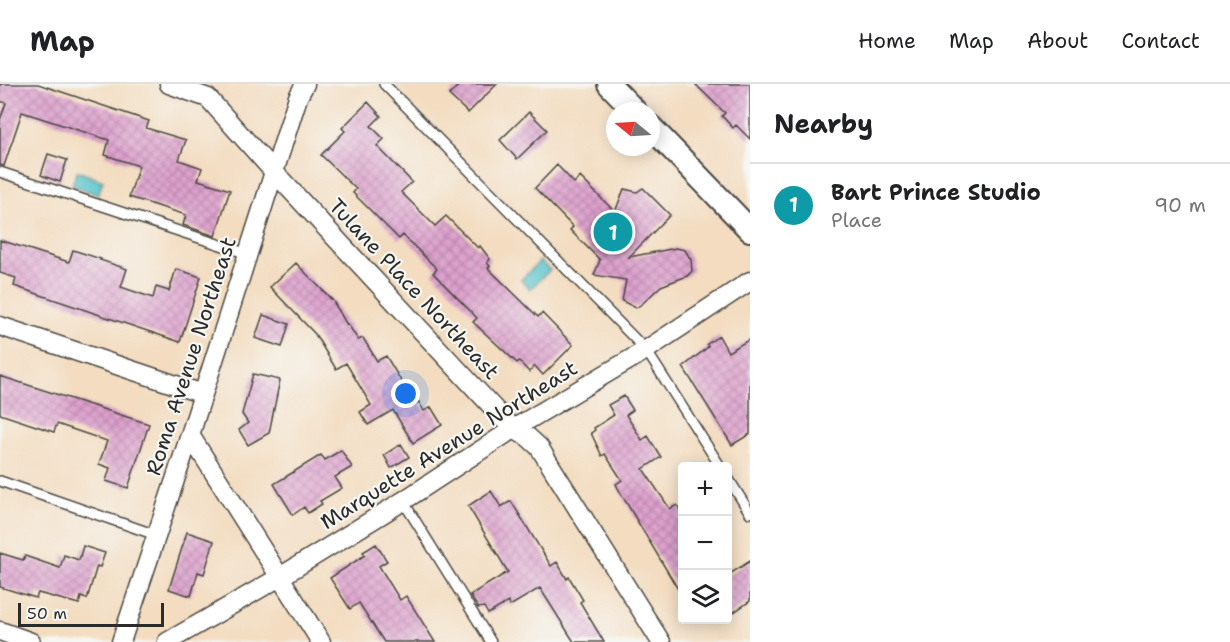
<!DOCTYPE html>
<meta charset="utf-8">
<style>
body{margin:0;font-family:"Shantell Sans",sans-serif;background:#f6f6f6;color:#202124}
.controls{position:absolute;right:18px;bottom:18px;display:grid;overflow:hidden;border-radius:6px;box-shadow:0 3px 15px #0003}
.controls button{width:54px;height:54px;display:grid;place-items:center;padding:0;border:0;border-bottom:2px solid #e0e0e0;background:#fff;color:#202124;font:30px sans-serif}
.compass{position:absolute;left:606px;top:18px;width:54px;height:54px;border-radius:50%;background:#fff;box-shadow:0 3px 15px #0003;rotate:288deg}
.scale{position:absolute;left:18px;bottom:15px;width:146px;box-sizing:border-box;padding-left:6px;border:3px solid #2b2b2b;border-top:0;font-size:16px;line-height:21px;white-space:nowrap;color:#2b2b2b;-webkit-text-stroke:4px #f6f6f2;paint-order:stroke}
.you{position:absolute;left:406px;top:310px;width:21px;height:21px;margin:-15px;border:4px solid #fff;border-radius:50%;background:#1a73e8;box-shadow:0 0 0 9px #1a73e833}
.badge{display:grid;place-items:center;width:39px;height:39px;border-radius:50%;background:#1f6fb2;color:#fff;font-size:20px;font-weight:700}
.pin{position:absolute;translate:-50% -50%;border:3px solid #fff;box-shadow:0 2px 6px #0006}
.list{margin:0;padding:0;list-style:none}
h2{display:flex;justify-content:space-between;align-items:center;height:78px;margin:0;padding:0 24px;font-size:26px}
h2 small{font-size:20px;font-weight:400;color:#757577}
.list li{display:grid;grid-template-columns:39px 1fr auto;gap:18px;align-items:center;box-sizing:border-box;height:84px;padding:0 24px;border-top:2px solid #e0e0e0}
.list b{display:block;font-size:22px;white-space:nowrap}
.list p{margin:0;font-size:20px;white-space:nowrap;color:#757577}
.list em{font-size:20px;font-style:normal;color:#757577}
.icon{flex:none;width:33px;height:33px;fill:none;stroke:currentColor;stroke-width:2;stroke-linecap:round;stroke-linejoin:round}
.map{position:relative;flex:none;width:750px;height:558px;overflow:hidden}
header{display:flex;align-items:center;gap:36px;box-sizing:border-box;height:84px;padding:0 30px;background:#fff;border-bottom:2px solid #e0e0e0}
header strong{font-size:28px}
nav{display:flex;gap:33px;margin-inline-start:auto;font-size:21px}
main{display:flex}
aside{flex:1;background:#fff}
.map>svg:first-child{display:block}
.water{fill:#57c5cb;stroke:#41787b;stroke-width:1.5}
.building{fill:url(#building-cross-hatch)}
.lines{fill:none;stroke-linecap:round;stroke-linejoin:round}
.service-casing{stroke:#494641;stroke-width:12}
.minor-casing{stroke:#494641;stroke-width:21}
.tertiary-casing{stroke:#494641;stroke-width:26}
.service{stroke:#fff;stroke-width:9}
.minor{stroke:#fff;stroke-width:18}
.tertiary{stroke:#fff;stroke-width:22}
.labels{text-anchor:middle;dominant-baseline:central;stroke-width:4.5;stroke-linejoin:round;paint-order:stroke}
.street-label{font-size:21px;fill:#2b2b2b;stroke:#f6f6f2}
</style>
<header>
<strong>Map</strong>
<nav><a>Home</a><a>Map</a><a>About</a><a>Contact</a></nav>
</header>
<main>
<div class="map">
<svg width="750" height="558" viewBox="0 0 750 558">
<defs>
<pattern id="building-cross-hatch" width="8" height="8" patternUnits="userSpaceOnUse" patternTransform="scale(1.5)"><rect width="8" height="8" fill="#dea2ce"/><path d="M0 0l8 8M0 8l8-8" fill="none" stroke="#b484a7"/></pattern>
</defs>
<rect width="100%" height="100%" fill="#f6f6f2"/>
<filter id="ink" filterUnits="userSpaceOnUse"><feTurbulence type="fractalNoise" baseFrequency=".0167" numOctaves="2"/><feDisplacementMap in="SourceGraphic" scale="12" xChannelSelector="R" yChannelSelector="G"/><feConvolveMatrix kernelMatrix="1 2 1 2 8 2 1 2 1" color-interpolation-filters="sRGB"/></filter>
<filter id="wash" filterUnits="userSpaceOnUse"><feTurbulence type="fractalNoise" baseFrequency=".008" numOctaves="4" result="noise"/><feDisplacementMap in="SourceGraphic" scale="24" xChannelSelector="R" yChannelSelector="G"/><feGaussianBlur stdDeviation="1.35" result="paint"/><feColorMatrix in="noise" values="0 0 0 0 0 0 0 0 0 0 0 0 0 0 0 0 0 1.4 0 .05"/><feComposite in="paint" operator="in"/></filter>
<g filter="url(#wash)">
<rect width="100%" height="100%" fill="#f3dcbf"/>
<!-- water -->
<path class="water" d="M77 87 103 97 98 111 72 101Z
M540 177 550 186 530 205 521 196Z"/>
<g id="blocks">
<!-- building -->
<path class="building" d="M0 0H38L149 37 146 44 186 56 179 76 202 84 198 96 230 106 215 152 183 141 186 131 129 113 139 82 105 71 109 56 22 28 4 82 0 81V36L6 19 0 17Z
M460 0H497L468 29 449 11Z
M695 0H750V55L736 41 733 44 722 32 725 29Z
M368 18 381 32 371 42 384 55 377 62 412 98 401 108 435 142 446 132 478 164 480 162 490 175 487 179 490 182 488 184 538 233 542 229 573 261 543 291 535 282 529 288 519 277 517 279 473 238 477 234 433 189 437 185 403 151 399 155 353 109 356 105 321 71 345 47 342 44Z
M529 28 547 46 517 75 500 56Z
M48 70 67 76 60 98 41 91Z
M557 81 574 99 580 93 615 128 624 105 637 108 643 104 670 131 629 173 676 164 685 166 691 176 692 187 687 192 661 202 643 219 636 224 622 217 626 196 594 191 600 176 570 146 573 143 535 104Z
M0 156 69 178 73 166 101 175 100 176 127 185 121 203 153 214 156 203 169 207 176 185 201 193 180 258 14 202 16 194 0 189Z
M296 179 333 217 347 241 348 240 358 256 363 254 377 277 386 272 415 320 419 318 424 327 431 323 442 341 413 359 393 326 368 341 360 328 371 321 346 279 336 285 315 250 270 203Z
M263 231 289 240 282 263 255 254Z
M719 252 728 268 750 255V350L732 361 683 283 708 263 707 260Z
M253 290 280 296 269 349 248 361 239 346 248 339 242 330Z
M0 292 149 340 128 404 106 397 110 384 99 380 107 357 57 340 54 348 0 330Z
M624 312 633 326 626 331 642 356 648 352 661 373 643 385 670 425 677 421 682 429V512L620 408 616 400 622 396 605 370 602 372 591 349 595 346 594 344 614 331 608 321Z
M401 360 409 373 391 384 384 371Z
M341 366 352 383 335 393 342 404 320 417 322 420 308 429 304 423 293 431 274 400 321 371 325 376Z
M491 407 501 423 511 417 551 482 557 478 567 495 569 493 583 516 580 518 604 558H574L540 504 510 522 508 518 488 530 484 523 478 524 470 511 508 488 468 422Z
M187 448 214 457 204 490 198 488 191 512 169 505Z
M376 460 387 477 379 482 400 516 406 512 435 558H384L359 519 350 525 330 494 365 471 363 468Z
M83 462 105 469 100 483 97 482 87 515 81 513 79 520 38 509 36 514 0 503V469L23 476 25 472 60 484 64 471 79 476Z
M750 477V517L728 532V491Z"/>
</g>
</g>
<g filter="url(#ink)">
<use href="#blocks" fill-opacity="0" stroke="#494641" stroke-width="1.5"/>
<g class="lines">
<!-- service casing -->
<g class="service-casing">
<path id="service" d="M384 0 646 266 720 382
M0 88 248 170
M728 394 750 429
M0 397 156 451
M403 417 491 558"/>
</g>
<!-- minor casing -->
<g class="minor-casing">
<path id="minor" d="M169 0 208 14 274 88 513 345 528 353 539 363 661 558
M0 242 203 310
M190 351 321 558
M0 547 31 558
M121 558 190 351 298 13 305 0
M167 558 280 493 403 417 513 345 646 266 750 197"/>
</g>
<!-- tertiary casing -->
<g class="tertiary-casing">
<path id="tertiary" d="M609 0 635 27
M651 43 750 146"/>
</g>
<!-- service -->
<use href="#service" class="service"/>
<!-- minor -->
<use href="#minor" class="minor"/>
<!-- tertiary -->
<use href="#tertiary" class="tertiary"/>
</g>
</g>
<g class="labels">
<!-- street labels -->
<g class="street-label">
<text transform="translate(414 205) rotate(47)">Tulane Place Northeast</text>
<text transform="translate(191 272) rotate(-72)">Roma Avenue Northeast</text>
<text transform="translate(449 361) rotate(-32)">Marquette Avenue Northeast</text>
</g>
</g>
</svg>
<div class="controls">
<button>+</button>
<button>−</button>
<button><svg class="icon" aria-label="layers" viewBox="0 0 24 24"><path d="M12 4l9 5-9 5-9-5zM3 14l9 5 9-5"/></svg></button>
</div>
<svg class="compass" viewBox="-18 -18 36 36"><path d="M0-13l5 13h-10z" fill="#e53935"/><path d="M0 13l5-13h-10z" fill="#757577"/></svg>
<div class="scale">50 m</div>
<div class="you"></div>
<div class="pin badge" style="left:613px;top:148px;background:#0f9aa8">1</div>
</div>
<aside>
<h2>Nearby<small></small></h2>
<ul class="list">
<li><span class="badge" style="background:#0f9aa8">1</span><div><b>Bart Prince Studio</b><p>Place</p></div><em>90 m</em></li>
</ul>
</aside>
</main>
